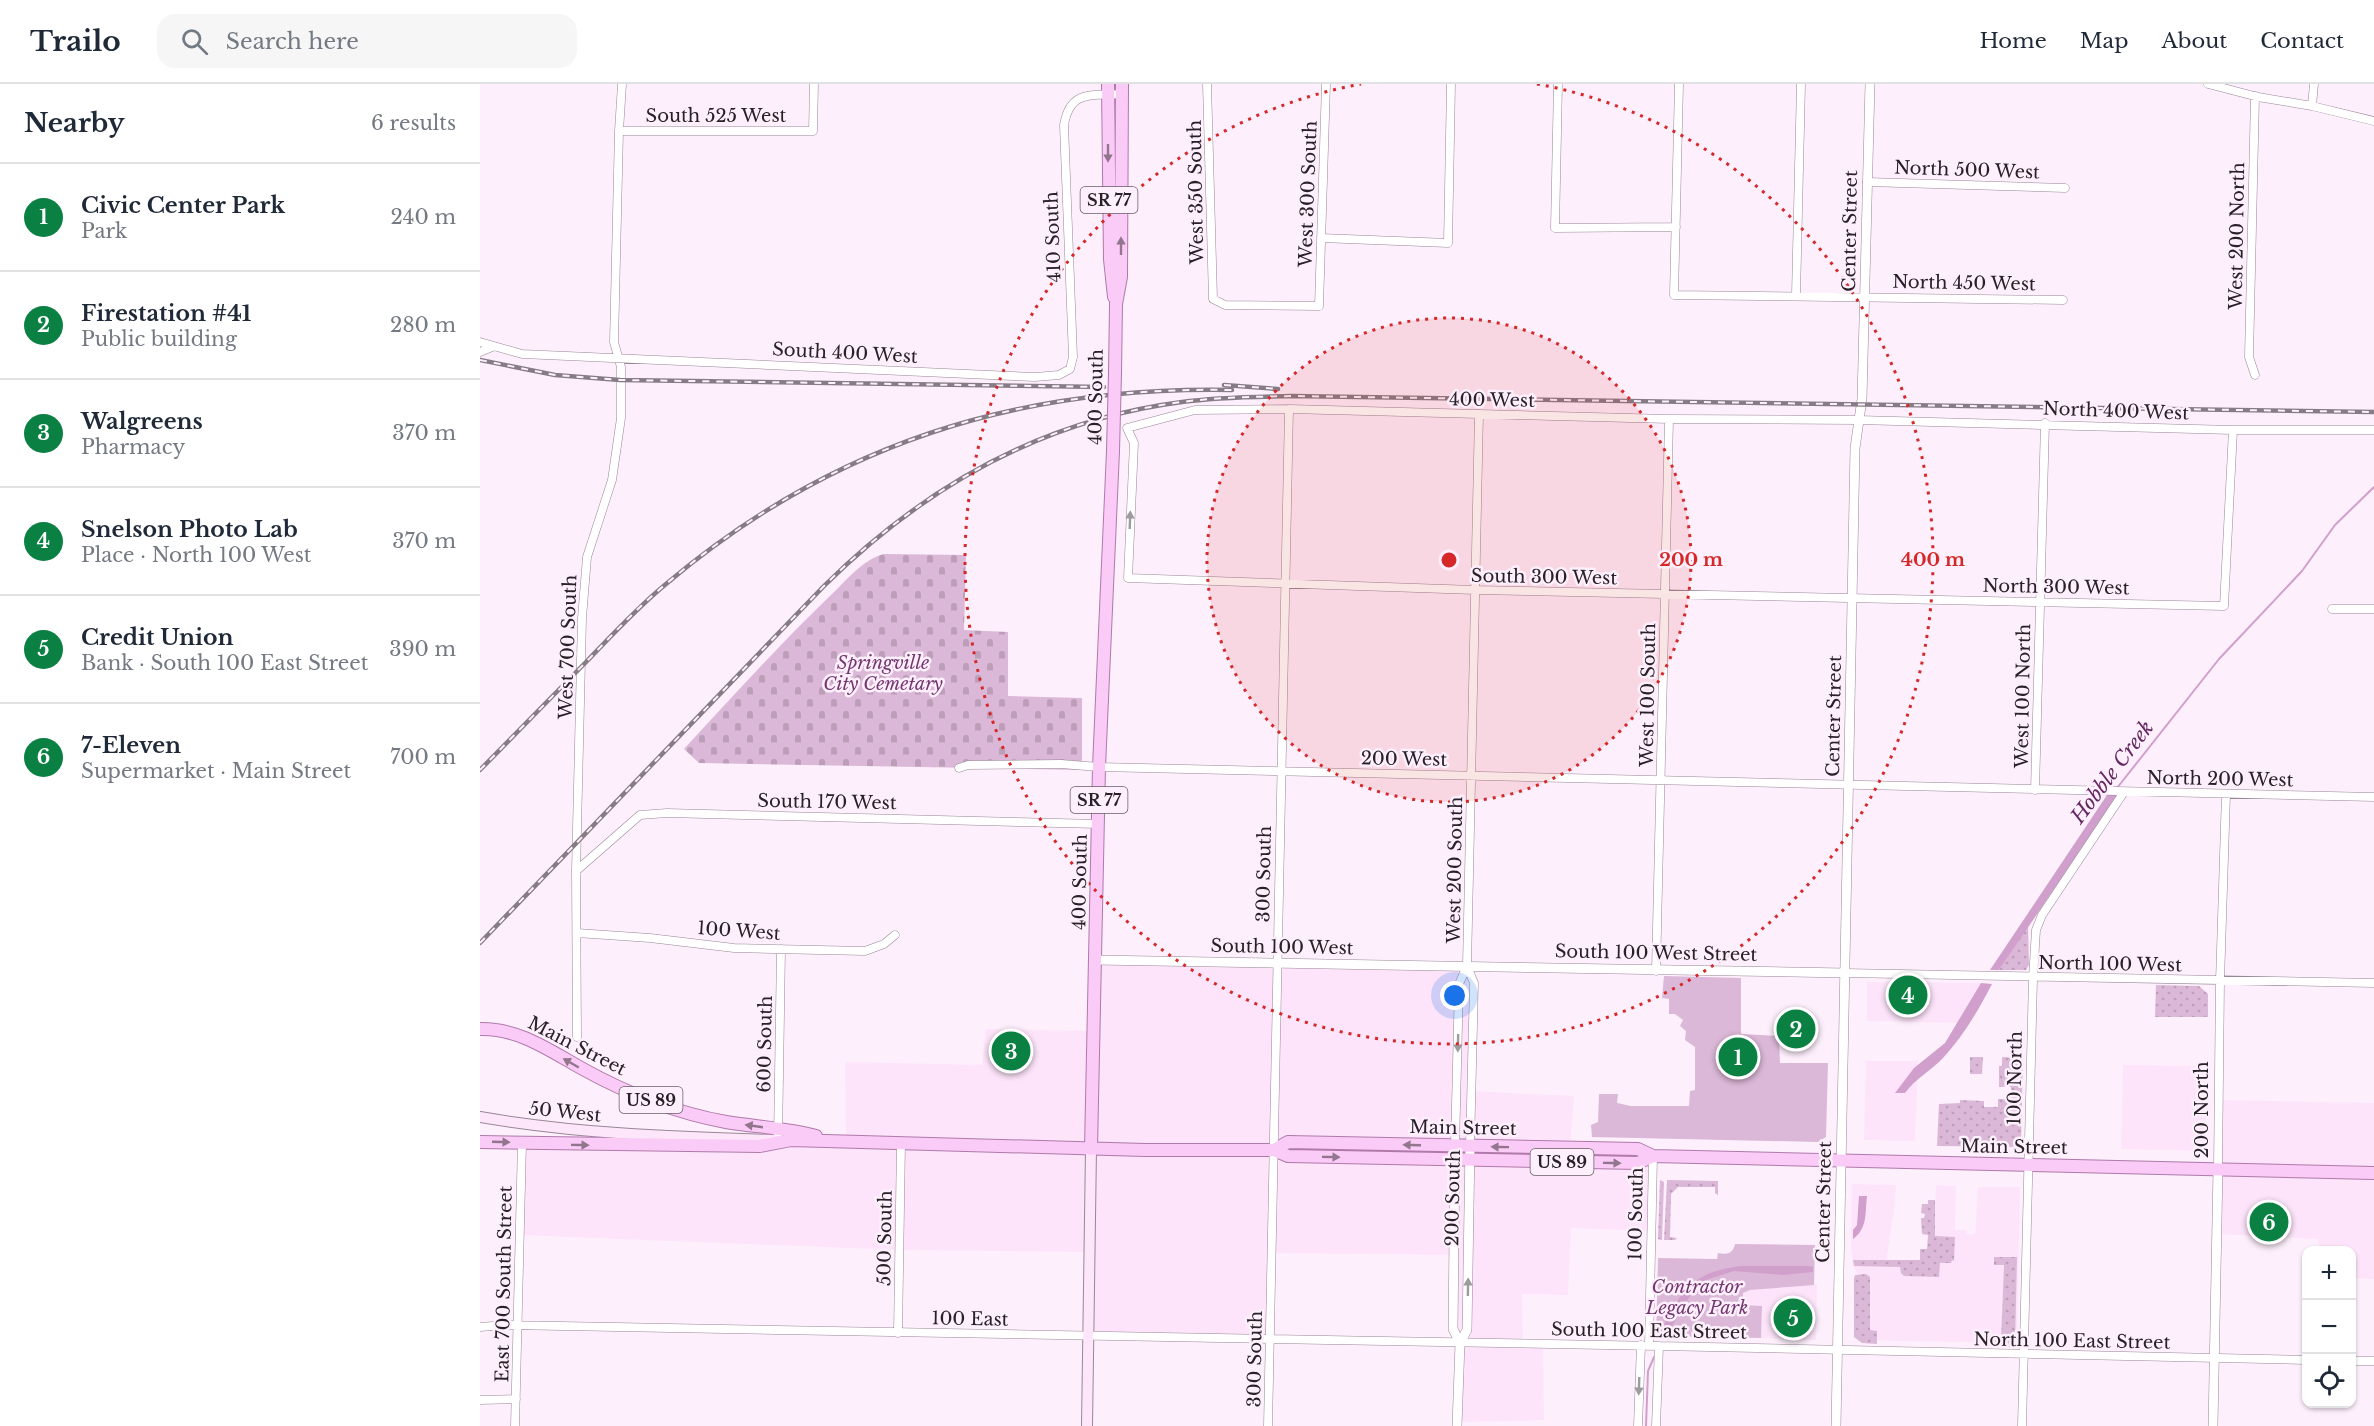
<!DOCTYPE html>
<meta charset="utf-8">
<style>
body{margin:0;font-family:"Libre Baskerville",serif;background:#f6f6f7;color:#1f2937}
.controls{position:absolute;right:18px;bottom:18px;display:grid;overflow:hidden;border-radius:12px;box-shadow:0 2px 4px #0004}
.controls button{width:54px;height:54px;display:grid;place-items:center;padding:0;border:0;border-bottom:2px solid #e0e1e3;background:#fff;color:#1f2937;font:30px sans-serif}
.you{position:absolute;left:975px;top:912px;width:21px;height:21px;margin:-15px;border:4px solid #fff;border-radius:50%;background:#1a73e8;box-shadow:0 0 0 9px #1a73e833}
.badge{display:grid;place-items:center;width:39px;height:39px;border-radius:50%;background:#0b8043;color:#fff;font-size:20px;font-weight:700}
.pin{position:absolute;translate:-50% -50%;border:3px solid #fff;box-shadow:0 2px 6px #0006}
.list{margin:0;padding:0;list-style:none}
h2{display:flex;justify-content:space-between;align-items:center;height:78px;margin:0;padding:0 24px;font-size:26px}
h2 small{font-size:20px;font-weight:400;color:#747a83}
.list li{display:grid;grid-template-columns:39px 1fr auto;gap:18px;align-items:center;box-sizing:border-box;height:108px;padding:0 24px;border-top:2px solid #e0e1e3}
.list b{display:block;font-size:22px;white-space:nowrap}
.list p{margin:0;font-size:20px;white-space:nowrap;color:#747a83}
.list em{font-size:20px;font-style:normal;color:#747a83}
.icon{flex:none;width:33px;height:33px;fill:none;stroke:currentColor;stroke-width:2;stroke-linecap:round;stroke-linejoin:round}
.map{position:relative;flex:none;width:1894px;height:1342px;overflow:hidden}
header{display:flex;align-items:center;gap:36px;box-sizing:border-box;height:84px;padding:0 30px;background:#fff;border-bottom:2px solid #e0e1e3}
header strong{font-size:28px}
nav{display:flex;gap:33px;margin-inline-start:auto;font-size:21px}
.search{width:420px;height:54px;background:#f6f6f7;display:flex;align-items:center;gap:15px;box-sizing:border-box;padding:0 21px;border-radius:18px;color:#747a83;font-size:22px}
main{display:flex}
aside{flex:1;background:#fff}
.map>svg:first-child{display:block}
.built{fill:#fde4fa}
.grass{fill:url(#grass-dots)}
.cemetery{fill:url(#cemetery-stones)}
.park{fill:#dbb8d7}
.water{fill:#d19fcc}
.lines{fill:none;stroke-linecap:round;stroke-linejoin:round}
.stream{stroke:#d19fcc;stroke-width:2}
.minor-casing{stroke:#988796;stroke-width:9}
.tertiary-casing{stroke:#988796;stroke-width:10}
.secondary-casing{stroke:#988796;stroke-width:12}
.primary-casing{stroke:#af79aa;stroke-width:14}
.minor{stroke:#fff;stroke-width:8}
.tertiary{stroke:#fff;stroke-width:9}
.secondary{stroke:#fde5fa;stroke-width:10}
.primary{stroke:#facbf6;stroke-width:12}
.rail-casing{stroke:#867c85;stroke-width:4.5}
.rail{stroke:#feeffc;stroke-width:2;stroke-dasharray:7;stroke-linecap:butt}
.primary-bridge-casing{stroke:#af79aa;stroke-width:14;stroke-linecap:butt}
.primary-bridge{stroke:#facbf6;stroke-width:12}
.oneway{fill:#91768e}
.oneway2{fill:#9e9b9e}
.ring{fill:none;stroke:#d62828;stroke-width:3;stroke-dasharray:3 6}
.labels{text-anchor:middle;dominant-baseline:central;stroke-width:5;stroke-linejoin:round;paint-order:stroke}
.shield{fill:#feeffc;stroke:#685f67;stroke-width:1.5}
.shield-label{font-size:16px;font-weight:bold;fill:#282127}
.street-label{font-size:18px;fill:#282127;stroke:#feeffc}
.park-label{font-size:18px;font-style:italic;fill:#743770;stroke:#feeffc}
.water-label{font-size:20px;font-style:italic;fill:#642861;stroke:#feeffc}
.centre{fill:#d62828;stroke:#feeffc;stroke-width:3}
.ring-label{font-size:18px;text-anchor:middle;font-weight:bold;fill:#d62828;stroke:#feeffc;stroke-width:5;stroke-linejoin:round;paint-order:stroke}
</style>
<header>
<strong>Trailo</strong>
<div class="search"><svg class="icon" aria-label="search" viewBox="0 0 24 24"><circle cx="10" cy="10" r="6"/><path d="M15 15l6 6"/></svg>Search here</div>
<nav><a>Home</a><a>Map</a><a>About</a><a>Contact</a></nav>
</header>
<main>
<aside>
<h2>Nearby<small>6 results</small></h2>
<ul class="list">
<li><span class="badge">1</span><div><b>Civic Center Park</b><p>Park</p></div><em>240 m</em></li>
<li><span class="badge">2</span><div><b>Firestation #41</b><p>Public building</p></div><em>280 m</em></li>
<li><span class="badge">3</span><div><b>Walgreens</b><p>Pharmacy</p></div><em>370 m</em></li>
<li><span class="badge">4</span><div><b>Snelson Photo Lab</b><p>Place · North 100 West</p></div><em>370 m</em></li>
<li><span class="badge">5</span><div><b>Credit Union</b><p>Bank · South 100 East Street</p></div><em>390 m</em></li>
<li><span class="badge">6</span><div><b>7-Eleven</b><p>Supermarket · Main Street</p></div><em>700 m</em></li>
</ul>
</aside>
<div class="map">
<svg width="1894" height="1342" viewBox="0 0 1894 1342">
<defs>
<pattern id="grass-dots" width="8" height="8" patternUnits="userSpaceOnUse" patternTransform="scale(1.5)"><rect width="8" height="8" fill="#dbb8d7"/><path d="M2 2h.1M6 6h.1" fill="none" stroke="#bc9eb9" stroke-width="1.8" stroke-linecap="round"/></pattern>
<pattern id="cemetery-stones" width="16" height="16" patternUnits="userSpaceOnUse" patternTransform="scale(1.5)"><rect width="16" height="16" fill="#dbb8d7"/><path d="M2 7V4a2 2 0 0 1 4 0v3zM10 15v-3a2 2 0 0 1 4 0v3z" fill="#bc9eb9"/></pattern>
</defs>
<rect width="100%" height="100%" fill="#feeffc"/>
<!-- built -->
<path class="built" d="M616 876 987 882 992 1007 1094 1012 1090 1064 1173 1072 1171 1147 1091 1144 1088 1211 1042 1210 1043 1260H1063L1064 1336 977 1338 980 1259 973 1245 974 1171 792 1169 790 1256 608 1252 609 1168 419 1166 39 1151 42 1059 259 1064 366 1062 365 978 502 981 506 945 614 947Z
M1387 898 1501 899 1478 939 1387 937Z
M1386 977H1438L1435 1057 1384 1056Z
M1643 981 1728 982 1725 1060 1721 1065 1716 1067 1641 1065Z
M1739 1016 1894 1019V1195L1872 1194V1166H1840L1838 1155 1737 1150Z
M1372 1100 1416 1101 1414 1127 1406 1177 1453 1181 1456 1101 1476 1102 1475 1146H1486L1487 1150H1495L1498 1103H1540L1537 1259 1380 1256 1381 1199 1373 1180 1371 1165Z
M1337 1200 1336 1256 1281 1254 1282 1222H1263V1209L1270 1206Z"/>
<!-- grass -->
<path class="grass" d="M1548 842 1549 881 1546 886H1519Z
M1676 901 1719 902 1728 910V933H1675Z
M1490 973H1503L1502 990H1490Z
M1522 973 1543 974 1541 1061 1539 1063 1457 1062 1459 1020 1480 1019V1016L1504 1017V1023H1518V1015H1531V1003H1519V982H1522Z
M1180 1096 1184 1098 1182 1156 1178 1155Z
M1187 1096 1238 1097V1111L1235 1109V1103H1198L1191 1110 1190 1153 1197 1154 1195 1156H1184Z
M1448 1116H1455V1152L1475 1153 1474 1177 1472 1176 1471 1179H1460L1459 1193 1424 1192 1421 1189 1420 1183 1374 1182 1373 1176H1440V1165H1447L1448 1151 1442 1150 1441 1134H1444L1445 1130 1441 1129 1442 1120H1448Z
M1514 1173H1537L1535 1262 1533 1263 1503 1262 1502 1256H1521L1524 1181H1514Z
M1386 1190 1390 1193V1246L1397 1247V1260L1382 1259 1374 1253V1194L1375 1191Z"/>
<!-- cemetery -->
<path class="cemetery" d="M403 470 486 471 484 546 528 548V612L602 614V686L219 679 204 665C252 613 299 561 350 512 366 497 381 477 403 470Z"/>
<!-- park -->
<path class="park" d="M1184 892 1261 894V950L1299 952 1300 979H1348L1346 1053 1338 1058 1112 1053 1111 1041 1118 1038 1119 1010H1138L1137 1019 1151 1022H1209L1210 1007 1215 1006V963L1205 956 1206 947 1200 942 1203 936 1195 930H1189V915L1182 914Z
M1255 1160 1335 1161 1334 1201 1270 1206 1263 1209V1221L1282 1222 1281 1254 1176 1252 1178 1174 1237 1175 1238 1169C1246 1171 1253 1170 1255 1160Z"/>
<!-- water -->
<path class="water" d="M1627 711H1638L1519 886H1510Z
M1501 899 1512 900C1498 927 1484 951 1463 974 1451 987 1436 994 1425 1009H1415L1434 984 1465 959Z
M1379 1112H1387C1385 1129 1388 1144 1373 1155V1146L1377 1141Z
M1260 1182H1329L1333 1183V1188L1303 1191 1254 1187 1226 1196 1213 1207 1188 1249H1180C1201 1207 1210 1189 1260 1182Z"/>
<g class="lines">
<!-- stream -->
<path class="stream" d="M1637 704 1739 575 1822 487 1855 441 1894 403
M1166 1342 1168 1287 1174 1273"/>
<!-- minor casing -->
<g class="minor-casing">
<path id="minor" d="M727 0 733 215 745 221 839 222 846 0
M1078 0 1075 144 1196 143
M1199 0 1194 211 1583 216
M1728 0 1778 13 1832 22 1894 37
M1775 12 1769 273 1775 291
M1832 22 1834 0
M139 47H333L334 0
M1387 98 1585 104
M841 154 968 159 971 0
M1316 211 1321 0
M0 258 42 270 555 293 579 291 590 285 593 273 584 41C590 5 612 12 642 10
M0 268 12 263
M1753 346 1744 522 995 506 648 494 654 359 647 344 715 326 809 325 1189 335 1378 336 1753 346H1894
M1852 525H1894
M479 684 488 681 581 680 619 683 1894 713
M1555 706 1565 339
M96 787 160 731 187 729 619 740
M97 849 170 854 254 864 385 867 404 860 415 851
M987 882 994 899 990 1062
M1176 887 1189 335
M1365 889 1894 899
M97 953 96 787 102 534 107 473 132 396 141 334V283L134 258 139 47 142 0
M298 1056 301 865
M975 1062 979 900 987 882 999 330
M1738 1085 1740 897 1746 710
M0 1243 25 1241 1179 1262 1826 1276
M418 1249 421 1059
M1169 1262 1173 1072
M1872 1277H1894
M0 1316 36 1315
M35 1342 42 1059
M788 1342 809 325
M1158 1342 1161 1261
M1176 1342 1179 1262
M1542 1342 1553 894 1556 846 1562 831 1644 708"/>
</g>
<!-- tertiary casing -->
<g class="tertiary-casing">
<path id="tertiary" d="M616 876 1365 889
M975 1062 973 1245 980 1259 977 1342
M980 1259 987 1246 990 1062
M1356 1342 1375 364 1382 315 1390 0
M1733 1342 1738 1085"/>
</g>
<!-- secondary casing -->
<g class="secondary-casing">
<path id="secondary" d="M0 1033C98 1050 196 1053 295 1056
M607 1342 611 1065"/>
</g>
<!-- primary casing -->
<g class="primary-casing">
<path id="primary" d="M628 0 630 175 634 213
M635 289 636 220 641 193 642 0
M0 945C38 944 69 966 101 984 146 1009 196 1029 246 1038 276 1043 307 1044 336 1052
M0 1058 280 1062 311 1056 665 1066H794L808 1072 1158 1079 1173 1072
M611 1065 619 683 633 367
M794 1066 808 1058 1158 1065 1173 1072 1894 1089"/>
</g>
<!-- minor -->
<use href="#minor" class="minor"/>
<!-- tertiary -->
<use href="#tertiary" class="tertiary"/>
<!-- secondary -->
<use href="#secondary" class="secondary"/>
<!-- primary -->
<use href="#primary" class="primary"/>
<!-- rail casing -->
<g class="rail-casing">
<path id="rail" d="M0 276 75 291 140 296 624 303
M744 301 798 305
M0 686C36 649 72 613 108 576 133 550 158 523 186 500 352 360 536 302 752 306
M0 859 344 502C443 404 561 336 702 318 738 313 775 313 811 312L1894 328"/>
</g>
<!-- rail -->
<use href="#rail" class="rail"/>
<!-- primary-bridge casing -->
<g class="primary-bridge-casing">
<path id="primary-bridge" d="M633 367 635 289"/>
</g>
<!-- primary-bridge -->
<use href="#primary-bridge" class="primary-bridge"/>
</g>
<!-- one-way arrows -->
<defs><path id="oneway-solid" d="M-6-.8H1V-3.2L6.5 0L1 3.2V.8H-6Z" transform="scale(1.5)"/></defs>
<g class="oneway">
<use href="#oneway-solid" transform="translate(628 69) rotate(90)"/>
<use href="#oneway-solid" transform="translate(641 162) rotate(-90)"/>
<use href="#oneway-solid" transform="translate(91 979) rotate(-150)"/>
<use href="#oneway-solid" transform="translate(274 1042) rotate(-172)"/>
<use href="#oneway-solid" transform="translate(21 1058) rotate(2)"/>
<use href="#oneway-solid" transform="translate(100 1061) rotate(1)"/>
<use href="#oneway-solid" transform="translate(932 1061) rotate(-178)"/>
<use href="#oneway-solid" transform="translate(1020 1063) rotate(-179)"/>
<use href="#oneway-solid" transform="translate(851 1073) rotate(1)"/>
<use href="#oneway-solid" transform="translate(1132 1079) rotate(1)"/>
</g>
<g class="oneway2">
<use href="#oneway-solid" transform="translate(650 436) rotate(-88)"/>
<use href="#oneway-solid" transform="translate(978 959) rotate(91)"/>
<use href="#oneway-solid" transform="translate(988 1203) rotate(-89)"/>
<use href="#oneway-solid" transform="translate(1159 1302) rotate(92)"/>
</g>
<!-- distance rings -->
<circle cx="969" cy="476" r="242" fill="#d62828" fill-opacity=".12"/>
<g class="ring">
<circle cx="969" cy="476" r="242"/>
<path d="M1057 0A484 484 0 1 1 881 0"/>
</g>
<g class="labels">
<!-- shield labels -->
<g class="shield">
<rect x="600.5" y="103" width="57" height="26" rx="4.5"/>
<rect x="590.5" y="703" width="57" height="26" rx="4.5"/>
<rect x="139.5" y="1003" width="63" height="26" rx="4.5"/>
<rect x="1050.5" y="1065" width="63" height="26" rx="4.5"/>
</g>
<g class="shield-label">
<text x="629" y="116">SR 77</text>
<text x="619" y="716">SR 77</text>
<text x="171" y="1016">US 89</text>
<text x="1082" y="1078">US 89</text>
</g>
<!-- street labels -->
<g class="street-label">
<text x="236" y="32">South 525 West</text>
<text transform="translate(1487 86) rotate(2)">North 500 West</text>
<text transform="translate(716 108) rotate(-91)">West 350 South</text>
<text transform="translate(828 110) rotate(-88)">West 300 South</text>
<text transform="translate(1370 147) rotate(-89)">Center Street</text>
<text transform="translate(1757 152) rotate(-89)">West 200 North</text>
<text transform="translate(573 153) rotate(-92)">410 South</text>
<text transform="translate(1484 199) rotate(1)">North 450 West</text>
<text transform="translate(365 269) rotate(3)">South 400 West</text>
<text transform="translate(616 313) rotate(-89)">400 South</text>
<text transform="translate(1012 316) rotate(1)">400 West</text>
<text transform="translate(1636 327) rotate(2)">North 400 West</text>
<text transform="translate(1064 493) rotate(1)">South 300 West</text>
<text transform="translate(1576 503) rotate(1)">North 300 West</text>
<text transform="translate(88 563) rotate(-88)">West 700 South</text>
<text transform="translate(1168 611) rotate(-89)">West 100 South</text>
<text transform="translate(1543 612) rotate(-89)">West 100 North</text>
<text transform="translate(1354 632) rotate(-89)">Center Street</text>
<text transform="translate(924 675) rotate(1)">200 West</text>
<text transform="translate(1740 695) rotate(1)">North 200 West</text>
<text transform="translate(347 718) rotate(1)">South 170 West</text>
<text transform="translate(975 786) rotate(-89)">West 200 South</text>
<text transform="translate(784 790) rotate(-89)">300 South</text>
<text transform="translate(600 798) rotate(-89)">400 South</text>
<text transform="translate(259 847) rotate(4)">100 West</text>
<text transform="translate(802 863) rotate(1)">South 100 West</text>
<text transform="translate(1176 869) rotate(1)">South 100 West Street</text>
<text transform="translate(1630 880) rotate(1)">North 100 West</text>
<text transform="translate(285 960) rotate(-89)">600 South</text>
<text transform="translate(97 962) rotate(27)">Main Street</text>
<text transform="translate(1535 994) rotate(-89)">100 North</text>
<text transform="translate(1722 1026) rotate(-90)">200 North</text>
<text transform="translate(85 1028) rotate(6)">50 West</text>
<text transform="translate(983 1044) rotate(1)">Main Street</text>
<text transform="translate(1534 1063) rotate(1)">Main Street</text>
<text transform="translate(973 1114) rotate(-89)">200 South</text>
<text transform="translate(1344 1118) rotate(-89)">Center Street</text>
<text transform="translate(1156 1130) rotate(-89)">100 South</text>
<text transform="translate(405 1154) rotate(-89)">500 South</text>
<text transform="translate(24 1200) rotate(-89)">East 700 South Street</text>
<text transform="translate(490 1235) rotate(1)">100 East</text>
<text transform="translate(1169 1247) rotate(1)">South 100 East Street</text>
<text transform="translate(1592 1257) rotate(1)">North 100 East Street</text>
<text transform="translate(775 1275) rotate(-89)">300 South</text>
</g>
<!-- park labels -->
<g class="park-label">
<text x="403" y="579">Springville<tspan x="403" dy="21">City Cemetary</tspan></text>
<text x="1217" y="1203">Contractor<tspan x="1217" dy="21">Legacy Park</tspan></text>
</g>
<!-- water labels -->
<g class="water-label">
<text transform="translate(1632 688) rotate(-53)">Hobble Creek</text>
</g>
</g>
<circle cx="969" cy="476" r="9" class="centre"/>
<g class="ring-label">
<text x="1211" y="482">200 m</text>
<text x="1453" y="482">400 m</text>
</g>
</svg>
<div class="controls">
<button>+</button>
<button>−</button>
<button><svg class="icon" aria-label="locate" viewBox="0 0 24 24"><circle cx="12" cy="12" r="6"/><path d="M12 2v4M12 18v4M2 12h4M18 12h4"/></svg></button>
</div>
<div class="you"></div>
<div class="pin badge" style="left:1258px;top:973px">1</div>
<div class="pin badge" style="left:1316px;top:945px">2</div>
<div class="pin badge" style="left:531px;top:967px">3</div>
<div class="pin badge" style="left:1428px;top:911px">4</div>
<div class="pin badge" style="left:1313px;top:1234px">5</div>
<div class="pin badge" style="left:1789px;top:1138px">6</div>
</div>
</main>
